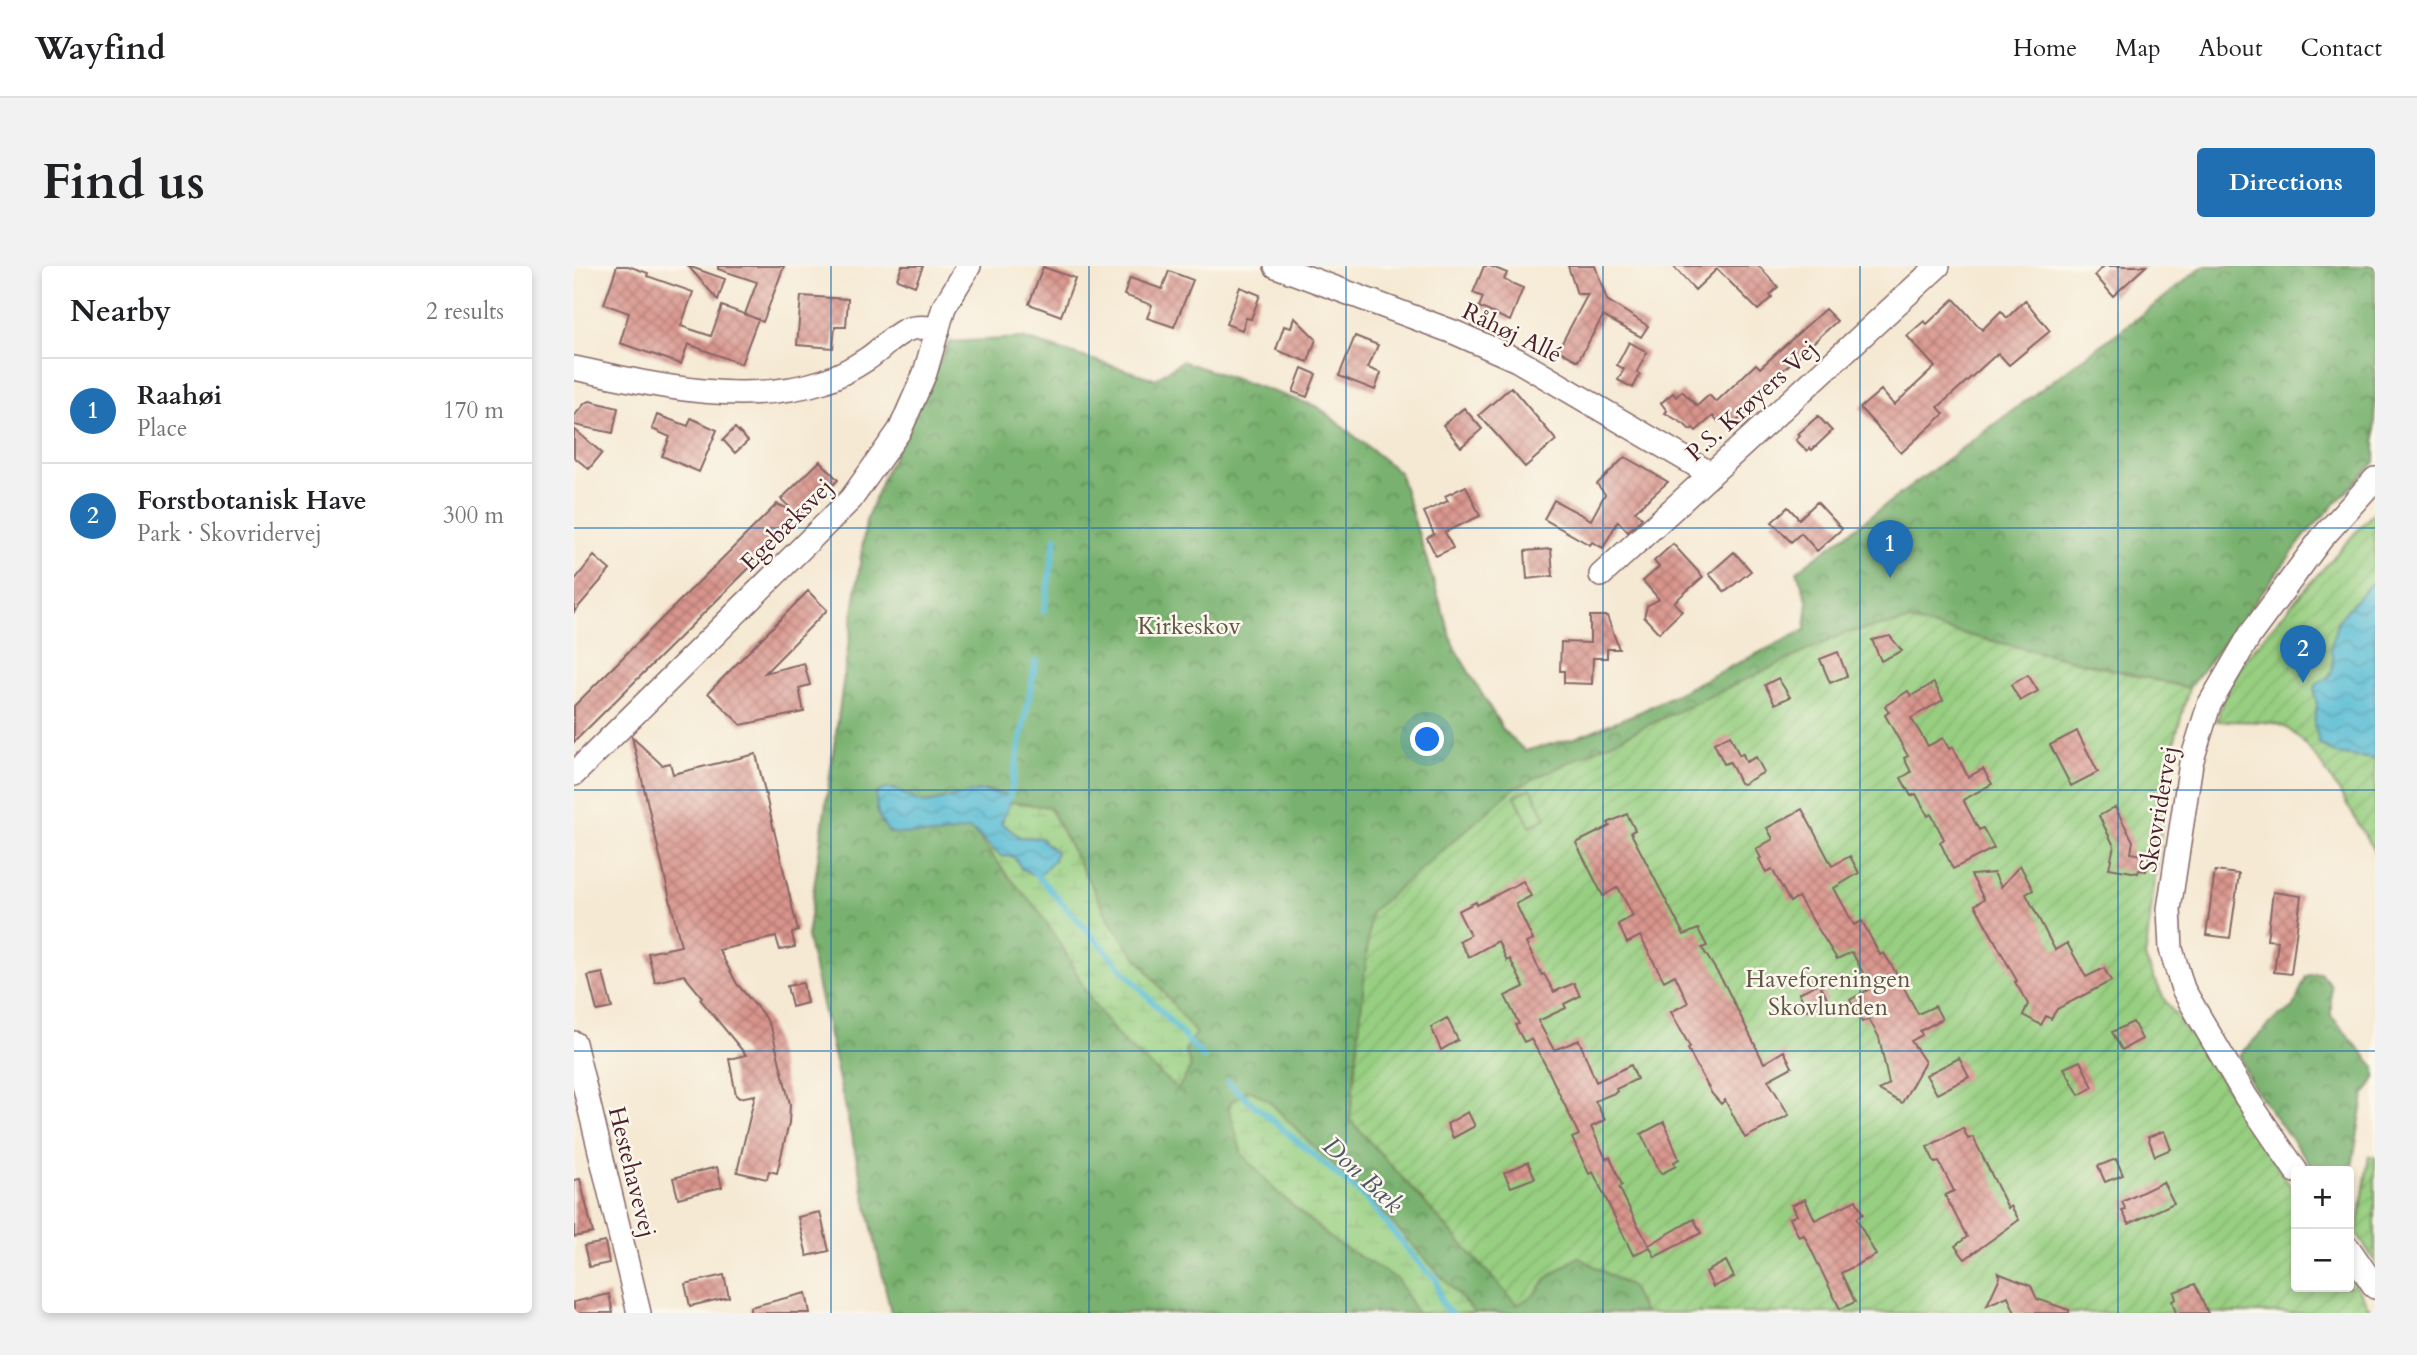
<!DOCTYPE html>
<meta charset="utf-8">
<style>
body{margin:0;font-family:Cardo,serif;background:#f2f2f2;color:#202124}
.controls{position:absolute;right:21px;bottom:21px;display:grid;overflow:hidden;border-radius:7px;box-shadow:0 4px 10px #0003}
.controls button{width:63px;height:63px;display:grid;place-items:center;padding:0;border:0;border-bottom:2px solid #e0e0e0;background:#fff;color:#202124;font:35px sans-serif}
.you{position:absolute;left:854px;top:474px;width:24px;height:24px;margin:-18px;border:5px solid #fff;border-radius:50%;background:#1a73e8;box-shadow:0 0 0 10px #1a73e833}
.badge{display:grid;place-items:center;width:46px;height:46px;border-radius:50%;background:#1f6fb2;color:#fff;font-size:23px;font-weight:700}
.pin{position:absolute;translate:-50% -58px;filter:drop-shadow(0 2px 4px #0008)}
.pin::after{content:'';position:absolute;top:37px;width:24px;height:21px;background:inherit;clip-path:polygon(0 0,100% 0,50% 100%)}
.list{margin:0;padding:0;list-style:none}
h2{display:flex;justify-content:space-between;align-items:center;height:91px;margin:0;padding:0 28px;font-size:30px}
h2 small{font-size:23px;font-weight:400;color:#757577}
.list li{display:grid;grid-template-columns:46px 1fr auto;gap:21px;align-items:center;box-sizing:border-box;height:105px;padding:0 28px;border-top:2px solid #e0e0e0}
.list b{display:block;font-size:26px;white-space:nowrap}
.list p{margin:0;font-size:23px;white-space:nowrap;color:#757577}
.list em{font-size:23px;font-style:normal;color:#757577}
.map{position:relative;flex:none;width:1801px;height:1047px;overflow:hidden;border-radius:7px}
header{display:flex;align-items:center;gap:42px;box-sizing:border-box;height:98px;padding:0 35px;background:#fff;border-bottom:2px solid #e0e0e0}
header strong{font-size:33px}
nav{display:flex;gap:38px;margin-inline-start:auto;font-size:24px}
.intro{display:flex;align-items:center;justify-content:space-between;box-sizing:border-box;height:168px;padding:0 42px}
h1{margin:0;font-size:49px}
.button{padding:18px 32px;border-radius:7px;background:#1f6fb2;color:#fff;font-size:24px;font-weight:700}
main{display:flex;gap:42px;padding:0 42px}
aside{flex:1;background:#fff;border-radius:7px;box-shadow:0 4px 10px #0003}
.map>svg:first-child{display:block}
.forest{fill:url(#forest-crowns);stroke:#62684d;stroke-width:2;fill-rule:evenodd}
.wetland{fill:url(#wetland-marsh);stroke:#707756;stroke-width:2}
.garden{fill:url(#garden-furrows);stroke:#707756;stroke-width:2}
.pitch{fill:#97cf81;stroke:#707756;stroke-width:2}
.water{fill:url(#water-waves);stroke:#506e80;stroke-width:2}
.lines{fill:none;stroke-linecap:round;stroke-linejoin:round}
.stream{stroke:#56bcd4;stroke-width:6}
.building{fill:url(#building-cross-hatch)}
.minor-casing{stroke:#866666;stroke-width:26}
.minor{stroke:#fff;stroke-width:23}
.grid{fill:none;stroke:#1f6fb2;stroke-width:2;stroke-opacity:0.55}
.labels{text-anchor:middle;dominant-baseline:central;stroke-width:5;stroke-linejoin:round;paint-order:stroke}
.street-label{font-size:24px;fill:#4a1f2b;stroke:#fbf7ec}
.park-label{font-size:24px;fill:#615445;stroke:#fbf7ec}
.water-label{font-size:26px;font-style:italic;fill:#4e5666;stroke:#fbf7ec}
</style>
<header>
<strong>Wayfind</strong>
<nav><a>Home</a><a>Map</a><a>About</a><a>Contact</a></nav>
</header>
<div class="intro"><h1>Find us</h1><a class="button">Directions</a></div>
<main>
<aside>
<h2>Nearby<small>2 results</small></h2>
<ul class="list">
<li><span class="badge">1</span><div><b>Raahøi</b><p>Place</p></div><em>170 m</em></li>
<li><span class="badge">2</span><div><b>Forstbotanisk Have</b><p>Park · Skovridervej</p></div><em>300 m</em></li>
</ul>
</aside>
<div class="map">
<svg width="1801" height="1047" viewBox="0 0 1801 1047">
<defs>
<pattern id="forest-crowns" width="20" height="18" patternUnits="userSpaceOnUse" patternTransform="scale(1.75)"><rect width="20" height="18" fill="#79b26f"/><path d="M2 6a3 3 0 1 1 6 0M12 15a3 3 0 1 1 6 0" fill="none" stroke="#65905b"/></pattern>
<pattern id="wetland-marsh" width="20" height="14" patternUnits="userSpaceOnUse" patternTransform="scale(1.75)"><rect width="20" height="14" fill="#97cf81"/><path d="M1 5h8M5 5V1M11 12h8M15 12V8" fill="none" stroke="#84b170"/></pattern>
<pattern id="garden-furrows" width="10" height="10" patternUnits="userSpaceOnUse" patternTransform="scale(1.75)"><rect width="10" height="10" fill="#97cf81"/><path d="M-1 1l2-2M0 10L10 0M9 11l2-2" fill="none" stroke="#84b170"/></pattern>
<pattern id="water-waves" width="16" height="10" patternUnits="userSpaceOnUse" patternTransform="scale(1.75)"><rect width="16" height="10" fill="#56bcd4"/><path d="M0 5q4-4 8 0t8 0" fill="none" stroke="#4998ac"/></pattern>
<pattern id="building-cross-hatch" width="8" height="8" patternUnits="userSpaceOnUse" patternTransform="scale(1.75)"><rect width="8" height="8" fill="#d9958d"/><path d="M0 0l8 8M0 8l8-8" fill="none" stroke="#b27973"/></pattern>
</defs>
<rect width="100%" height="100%" fill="#fbf7ec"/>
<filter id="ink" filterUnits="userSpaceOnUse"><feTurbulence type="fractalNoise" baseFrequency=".0143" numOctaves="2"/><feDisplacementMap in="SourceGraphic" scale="14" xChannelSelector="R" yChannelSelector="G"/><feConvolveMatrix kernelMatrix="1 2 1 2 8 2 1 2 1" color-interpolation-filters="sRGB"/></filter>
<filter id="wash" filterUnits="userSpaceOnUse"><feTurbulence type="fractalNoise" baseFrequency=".00686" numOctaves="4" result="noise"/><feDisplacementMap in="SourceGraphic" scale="28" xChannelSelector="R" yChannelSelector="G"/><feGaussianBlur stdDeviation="1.57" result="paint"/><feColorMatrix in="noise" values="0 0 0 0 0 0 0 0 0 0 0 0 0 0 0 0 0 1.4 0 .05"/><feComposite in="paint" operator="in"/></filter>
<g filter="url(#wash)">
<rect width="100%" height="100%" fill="#f5e9d3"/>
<!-- forest -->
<path class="forest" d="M1629 0H1801V196L1734 266 1615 422 1335 355 961 1028 973 1012 1004 991 1057 1021 1070 1047H317L233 671 292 255 311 207 375 76 448 72 581 113 608 95 744 141 825 206 880 381 930 465 951 485 1001 472 1068 445 1231 364 1234 336 1223 305 1586 35ZM320 523C329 528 340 535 351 537 377 541 401 515 428 529L404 571 396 563Z
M1746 707 1757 719V750L1801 801V812L1790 830 1775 919V905H1741L1677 818 1665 789 1704 750 1719 743 1732 710Z"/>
<!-- wetland -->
<path class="wetland" d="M436 536 475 541 540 662 622 768 611 784 617 801 604 823 549 776 517 735 489 682 461 640 434 610 404 571 427 589 440 591 444 595 466 572 446 571 427 557Z
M676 824 695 835 737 878 787 923 901 1047H843L823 1013 761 976 702 925 668 888 655 843 657 836Z"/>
<!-- garden -->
<path class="garden" d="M1801 245V587C1784 558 1736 465 1703 458 1684 454 1663 456 1643 455 1652 407 1688 374 1718 338 1745 307 1773 276 1801 245Z
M1335 355 1615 422 1597 488 1571 692 1590 733 1640 803 1722 929V1021H1775V1010L1799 1047H1070L1057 1021 1004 991 973 1012 961 1028 943 1039 776 854 797 646 942 521 1271 367Z
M1795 890 1801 891V996L1783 968Z"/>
<!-- pitch -->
<path class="pitch" d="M957 522 972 552 956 560 941 530Z"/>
<!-- water -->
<path class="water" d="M1801 315V493H1800L1762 488 1746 478 1740 458 1743 439 1740 423 1742 419 1753 412 1758 405 1759 393 1756 383 1764 354 1796 318Z
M310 523H320L343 535 353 537 407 525 433 529 436 536 427 557 446 571 466 572 482 586 480 594 464 611 448 603 440 591 427 590 396 563 362 569 316 567C305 555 302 545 302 529Z"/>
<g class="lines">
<!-- stream -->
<path class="stream" d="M470 345 482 271
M432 536 436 530 462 395
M460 606 629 791
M653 816 791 932 850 1003 862 1012 867 1036 876 1047"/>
</g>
<g id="blocks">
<!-- building -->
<path class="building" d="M43 0H54L74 7 73 10 119 26 107 60 137 70 148 40 184 53 167 98 114 78 107 98 46 77 55 47 30 38Z
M114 0 151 13 144 34Z
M144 0H210L189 56 171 48 183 16 144 3Z
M328 0H349L341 20 323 13Z
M910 0H916L933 7 930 14 949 22 936 55 905 41 909 31 899 27Z
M994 0H1021L1033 34 1074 60 1067 71 1029 50 1004 95 984 84 1014 28H1003Z
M1099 0H1185L1204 21 1196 29 1198 31 1184 44 1143 3 1121 24Z
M1530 0H1572L1539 30 1521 9Z
M469 1 501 12 487 50 455 38Z
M595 5 619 14 600 61 573 52 578 39 550 29 556 12 588 23Z
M666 21 686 29 677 53 672 52 668 64 652 58Z
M227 30 274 33 272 61H261L259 82 223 79Z
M1380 33 1408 64 1427 45 1433 52 1451 34 1476 65 1435 99 1424 87 1364 141 1370 148 1327 187 1286 142 1307 124 1320 139 1361 101 1333 70 1350 55 1353 58Z
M1251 43 1263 55 1172 138 1176 143 1158 160 1150 152 1145 156 1139 150 1122 165 1119 162 1116 164 1110 158 1091 147 1093 145 1087 137 1099 127 1102 131 1108 125 1123 140 1135 129 1142 136 1182 98 1186 102Z
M720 51 742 73 734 96 702 84 710 60 717 62Z
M781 70 804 79 794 102 807 107 801 124 765 110Z
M1055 76 1073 86 1063 106 1066 108 1059 122 1044 114 1050 103 1043 99Z
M728 102 742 108 733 131 719 126Z
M937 121 982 174 951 201 905 149Z
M16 135 44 142 39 167 0 159V150L11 137Z
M890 142 908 163 887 181 869 159Z
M83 149 114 160 117 152 143 164 125 206 88 190 96 171 78 163Z
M1244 150 1258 165 1238 184 1236 182 1233 185 1222 174 1226 170 1224 168Z
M161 162 174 175 161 187 149 174Z
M0 163 28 187 15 203 0 191Z
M1051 191 1094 216 1061 245 1068 252 1054 266 1044 255 1029 282 1018 276 1016 279 970 253 980 234 1017 254 1031 228 1023 218Z
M246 195 264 214 0 476V440L203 238 221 246 207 233Z
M892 220 906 250 871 266 879 282 862 290 853 272 860 268 850 246 874 235 871 230Z
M1243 236 1268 263 1243 285 1227 267 1217 276 1198 256 1214 241 1225 253Z
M1099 278 1129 311 1100 336 1108 345 1085 367 1070 351 1073 340 1085 333 1069 315 1085 301 1080 295Z
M977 283 979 310 953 313 951 285Z
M1160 286 1177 305 1151 326 1135 308Z
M20 290 36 304 0 346V315Z
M234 325 253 344 191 407 230 397 236 419 225 422 230 446 167 459 134 427Z
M1016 350H1033L1045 383H1033V392H1019L1018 418 990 417V405H986L987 376 1016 377Z
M1316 370 1328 385 1307 395 1298 374Z
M1264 386 1273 410 1256 417 1246 393Z
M1454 409 1464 425 1446 435 1437 419Z
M1204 412 1216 431 1201 438 1191 419Z
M1360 417 1369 434 1337 452 1354 480 1369 472 1375 483 1379 481 1394 511 1409 503 1418 518 1389 534 1405 564 1409 562 1420 582 1379 603 1366 576 1370 573 1357 548 1354 550 1342 528 1337 530 1327 512 1337 506 1330 492 1334 490 1311 449 1315 446 1311 440 1334 425 1337 430Z
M1503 465 1524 506 1497 520 1476 479Z
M1156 469 1165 489 1169 488 1172 496 1182 491 1190 506 1169 518 1166 517 1156 496 1150 498 1140 477Z
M58 471 88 499 96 497 99 508 182 488 224 665 218 667 221 681 206 684 202 671 145 684 163 718 192 752 198 765 216 838 215 857 203 907 195 905 193 913 163 906 181 829 165 832 162 829 155 793 172 789 126 733 128 731 110 709 81 716 74 687 107 680Z
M1541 541 1559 575 1557 587 1574 590 1572 605 1565 604 1564 607 1535 602 1540 580 1525 550Z
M1228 543 1258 600 1276 590 1285 607 1260 622 1280 659 1288 655 1306 689 1310 687 1322 707 1344 748 1361 740 1368 753 1346 765 1348 769 1337 775 1351 796 1328 837 1305 824 1315 818 1305 771 1295 753 1288 756 1276 734 1297 722 1278 686 1263 693 1224 631 1216 636 1198 603 1192 606 1185 593 1187 592 1182 583 1199 573 1193 562Z
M1053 548 1061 564 1057 566 1059 571 1110 669 1124 663 1133 680 1128 682 1150 717 1190 797 1210 785 1218 801 1194 814 1215 849 1171 872 1151 834 1147 838 1138 828 1120 795 1114 783 1116 781 1097 746 1114 737 1101 709 1090 715 1066 670 1053 677 1044 658 1059 650 1044 621 1029 630 1002 577 1036 560 1034 557Z
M1446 599 1459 624 1452 628 1481 684 1493 677 1512 711 1530 702 1537 715 1483 743 1477 753 1472 750 1467 759 1449 749 1454 738 1441 716 1443 715 1401 639 1410 633 1397 609 1420 607 1427 621Z
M1641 605 1665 608 1656 672 1632 669Z
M949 615 957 630 942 638 959 674 952 677 968 709 970 708 980 726 1000 717 1006 730 990 738 992 742 964 755 980 784 1005 774 1022 816 1057 799 1063 813 1042 823 1043 826 1021 835 1031 854 1017 861 1032 893 1036 891 1048 919 1045 921 1062 956 1075 979 1120 953 1127 967 1081 991 1076 981 1059 989 1019 906 1015 908 998 872 1005 869 973 802 957 773 950 776 941 759 945 758 931 730 950 721 936 693 933 695 924 675 895 691 885 675 896 669 884 645 902 636 903 639Z
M1699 626 1727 630 1717 708 1700 706 1704 675 1693 674Z
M29 707 38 742 23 745 14 710Z
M229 717 233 737 218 741 213 720Z
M1245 717 1254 734 1234 744 1225 727Z
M873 752 884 774 867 784 857 761Z
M1559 756 1568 773 1548 784 1538 766Z
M1385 792 1395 811 1363 828 1352 809Z
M1506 795 1519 821 1505 829 1490 802Z
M894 846 901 860 879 872 873 858Z
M1090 856 1105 893 1100 896 1102 900 1087 908 1067 868Z
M1389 862 1394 873 1399 871 1434 942 1437 940 1445 954 1391 993 1381 980 1393 971 1371 929 1380 925 1365 896 1361 897 1353 881Z
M1590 865 1597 883 1581 890 1574 871Z
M1542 893 1549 909 1531 916 1524 900Z
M954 896 961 912 937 921 930 907Z
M143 901 148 921 104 932 99 912Z
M6 913 19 967 0 971V914Z
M1589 916 1600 937 1555 958 1548 945 1552 944 1548 936Z
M1231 933 1241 954 1282 934 1289 948 1282 952 1302 989 1267 1007 1281 1036 1266 1043 1230 969 1225 971 1216 952 1223 949 1218 939Z
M246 946 255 985 233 990 224 951Z
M31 976 35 997 15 1001 10 980Z
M1152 995 1160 1011 1139 1021 1132 1006Z
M1424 1007 1457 1020 1463 1033 1495 1044V1047H1441L1434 1030 1413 1039 1426 1011Z
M150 1009 155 1031 116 1040 111 1018Z
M1621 1018 1634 1047H1602L1598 1035 1602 1033 1600 1026Z
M232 1027 236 1047H176V1041Z
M35 1028 39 1047H0V1036Z"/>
</g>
</g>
<g filter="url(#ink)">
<use href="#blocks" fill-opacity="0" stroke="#866666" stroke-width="2"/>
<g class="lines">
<!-- minor casing -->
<g class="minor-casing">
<path id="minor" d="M702 0 882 67 943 94 1137 208
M0 102C79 119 170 141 250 115 264 110 281 101 293 93 306 85 318 70 332 64 342 60 353 61 364 63
M1027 309 1364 0
M0 508 277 233 326 164 351 107 370 41 395 0
M0 777 65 1047
M1722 905 1672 831 1609 723 1597 683 1595 643 1617 497 1635 439 1676 369 1747 273 1801 213
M1775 983 1801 1021"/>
</g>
<!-- minor -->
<use href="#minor" class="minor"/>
</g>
</g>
<!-- grid -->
<path class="grid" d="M257 0V1047M515 0V1047M772 0V1047M1029 0V1047M1286 0V1047M1544 0V1047M0 262H1801M0 524H1801M0 785H1801"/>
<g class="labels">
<!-- street labels -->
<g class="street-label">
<text transform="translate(938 67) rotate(26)">Råhøj Allé</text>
<text transform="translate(1178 135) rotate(-42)">P.S. Krøyers Vej</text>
<text transform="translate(213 259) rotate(-45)">Egebæksvej</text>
<text transform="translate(1585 543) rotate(-80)">Skovridervej</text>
<text transform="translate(58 906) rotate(76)">Hestehavevej</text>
</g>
<!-- park labels -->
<g class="park-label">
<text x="615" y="360">Kirkeskov</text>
<text x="1254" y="713">Haveforeningen<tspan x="1254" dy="28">Skovlunden</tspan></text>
</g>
<!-- water labels -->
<g class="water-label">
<text transform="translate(789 909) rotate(43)">Don Bæk</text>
</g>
</g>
</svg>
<div class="controls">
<button>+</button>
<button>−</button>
</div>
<div class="you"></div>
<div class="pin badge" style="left:1316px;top:312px">1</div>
<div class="pin badge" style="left:1729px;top:417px">2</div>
</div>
</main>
